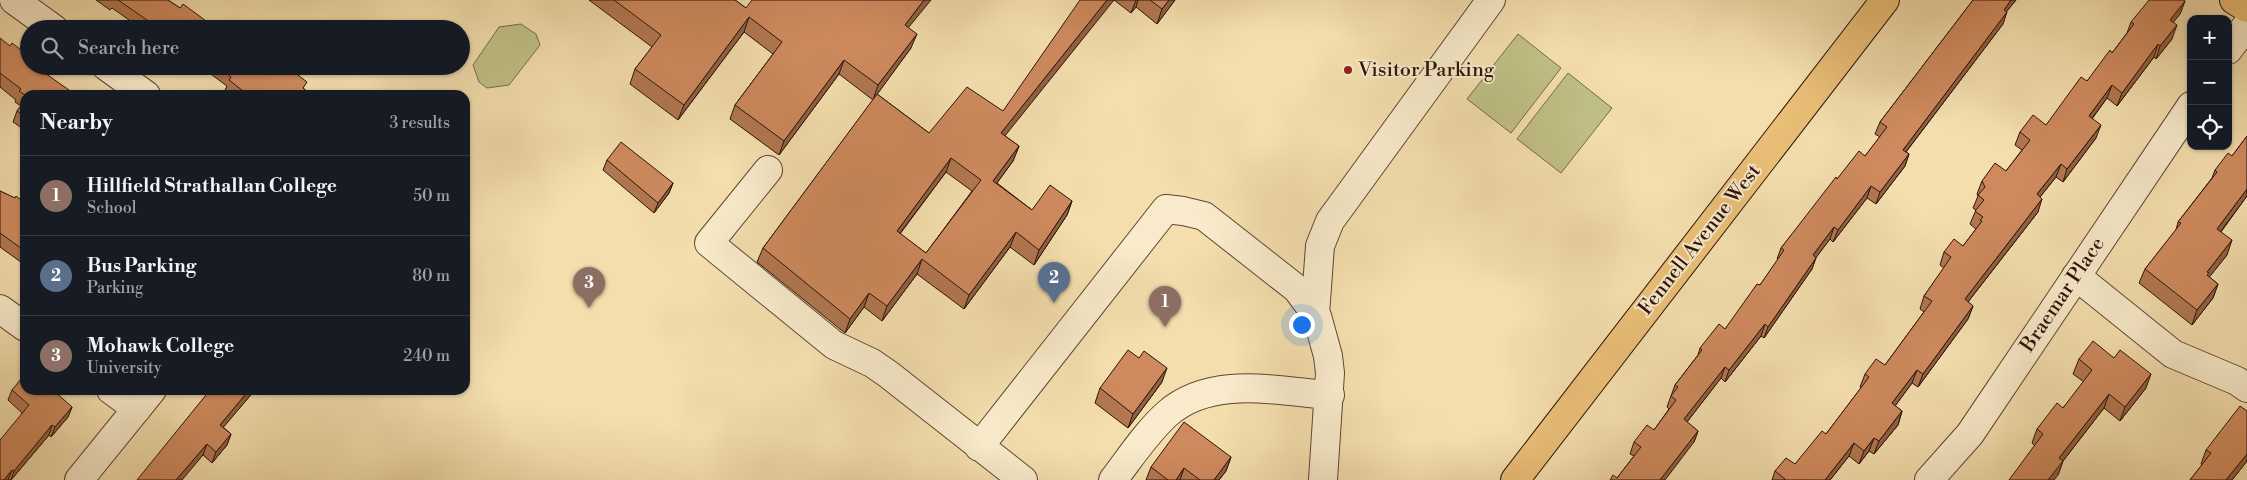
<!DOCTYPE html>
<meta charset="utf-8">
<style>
body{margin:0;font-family:"Libre Bodoni",serif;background:#20242c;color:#f1f3f6}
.controls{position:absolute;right:15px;top:15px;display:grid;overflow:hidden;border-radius:10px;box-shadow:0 1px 4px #0004}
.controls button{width:45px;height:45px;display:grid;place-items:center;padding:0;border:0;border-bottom:1px solid #363941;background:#171b24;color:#f1f3f6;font:25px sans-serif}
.you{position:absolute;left:1301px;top:324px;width:18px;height:18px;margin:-12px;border:4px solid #fff;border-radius:50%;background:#1a73e8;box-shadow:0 0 0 8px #1a73e833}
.badge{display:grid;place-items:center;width:32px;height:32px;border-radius:50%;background:#1a73e8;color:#fff;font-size:16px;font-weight:700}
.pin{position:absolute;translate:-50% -41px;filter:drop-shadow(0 1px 2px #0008)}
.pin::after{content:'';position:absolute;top:26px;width:18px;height:15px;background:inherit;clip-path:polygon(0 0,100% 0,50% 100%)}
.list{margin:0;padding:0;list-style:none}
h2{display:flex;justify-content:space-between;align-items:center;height:65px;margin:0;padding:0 20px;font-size:21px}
h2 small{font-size:16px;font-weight:400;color:#9ea1a6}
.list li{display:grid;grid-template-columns:32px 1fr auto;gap:15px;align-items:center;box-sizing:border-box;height:80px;padding:0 20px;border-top:1px solid #363941}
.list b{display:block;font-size:19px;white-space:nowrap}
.list p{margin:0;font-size:16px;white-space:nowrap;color:#9ea1a6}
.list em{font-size:16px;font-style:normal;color:#9ea1a6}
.icon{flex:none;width:28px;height:28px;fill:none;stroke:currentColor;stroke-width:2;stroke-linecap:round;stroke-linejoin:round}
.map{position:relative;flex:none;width:2247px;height:480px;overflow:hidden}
.search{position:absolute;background:#171b24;box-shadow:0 1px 4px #0004;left:20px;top:20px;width:450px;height:55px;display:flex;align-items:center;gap:12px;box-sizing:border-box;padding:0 18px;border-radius:28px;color:#9ea1a6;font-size:19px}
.panel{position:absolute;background:#171b24;box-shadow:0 1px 4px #0004;left:20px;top:90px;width:450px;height:305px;border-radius:15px}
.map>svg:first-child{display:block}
.green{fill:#c0c087;stroke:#766a48}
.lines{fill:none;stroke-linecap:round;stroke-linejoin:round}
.minor-casing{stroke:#5f4633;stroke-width:30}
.major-casing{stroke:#2d130a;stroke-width:30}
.minor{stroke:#f8eaca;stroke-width:28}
.major{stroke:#eabf77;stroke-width:28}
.wall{fill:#b17751;stroke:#2d130a;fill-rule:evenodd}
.shaded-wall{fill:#906142;stroke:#2d130a}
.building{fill:#ce8a5e;stroke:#2d130a;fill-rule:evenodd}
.poi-dot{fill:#8f2418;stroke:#f8eaca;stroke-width:2}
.labels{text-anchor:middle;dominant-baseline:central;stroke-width:4;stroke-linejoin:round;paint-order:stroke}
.poi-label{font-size:20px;fill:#2d130a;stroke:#f8eaca;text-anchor:start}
.street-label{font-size:20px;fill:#2d130a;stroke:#f8eaca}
</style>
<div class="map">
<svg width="2247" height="480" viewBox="0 0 2247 480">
<rect width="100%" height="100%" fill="#f4deae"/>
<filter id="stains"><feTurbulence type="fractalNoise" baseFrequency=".004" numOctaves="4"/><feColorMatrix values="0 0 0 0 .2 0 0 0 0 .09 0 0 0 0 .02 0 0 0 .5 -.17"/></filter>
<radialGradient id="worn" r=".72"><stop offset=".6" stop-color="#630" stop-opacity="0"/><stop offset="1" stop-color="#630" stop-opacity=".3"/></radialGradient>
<!-- green -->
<path class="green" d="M521 24 536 34 540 45 509 85 487 88 479 82 473 65 499 27Z
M1518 34 1561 68 1511 133 1467 99Z
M1568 73 1612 108 1561 173 1517 139Z"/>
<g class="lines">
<!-- minor casing -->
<g class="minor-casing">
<path id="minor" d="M14 0 54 29
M2228 50 2247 25
M106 66 146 95
M768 170 709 243 834 345 872 363 888 374 1023 480
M2076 276 2173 354 2237 381 2247 388
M0 309 25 327
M1315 314 1320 246 1330 221 1491 0
M111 390 137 409
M979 447 1166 209 1183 211 1204 216 1297 289 1317 316 1328 356 1330 373 1323 480
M79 480 152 390
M1113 480C1130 458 1146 433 1167 414 1211 375 1277 391 1330 395
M1929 480 1970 434 2191 106"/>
</g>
<!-- major casing -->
<g class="major-casing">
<path id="major" d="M2234 0 2247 8
M1515 480 1885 0"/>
</g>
<!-- minor -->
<use href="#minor" class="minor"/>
<!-- major -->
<use href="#major" class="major"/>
</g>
<!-- wall -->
<path class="wall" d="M96 0H168L180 8 217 29H142L112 8 110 10Z
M589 0H735L746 8 908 28 911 48 877 94 929 133 1005 136 1019 146 1013 161 997 183 1032 210 1072 201 1067 215 1034 265 1010 247 964 309 917 274 882 321 864 307 845 333 757 262 763 248 873 100 839 74 779 155 730 119 735 105 773 54 744 32 678 120 630 84 635 69 652 47ZM946 172 972 191 926 253 900 234Z
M1114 0H1175L1157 24 1136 7 1131 13Z
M1973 0H2016L2006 12 2003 24 1906 152 1909 154 1905 166 1876 204 1867 198 1833 242 1830 239 1816 257 1812 269 1764 338 1761 336 1725 382 1721 378 1687 422 1698 431 1694 442 1617 478 1634 456 1630 454 1634 442 1654 430 1669 409 1667 407 1675 385 1698 355 1700 348 1725 329 1760 285 1778 260 1777 259 1781 248 1837 179 1865 156 1880 137 1875 134 1880 122Z
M2185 1 2180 14 2173 22 2172 39 2156 59 2154 57 2117 106 2107 98 2092 119 2096 138 2063 182 2056 177 2040 197 2038 212 1968 302 1973 306 1968 319 1918 387 1912 383 1895 406 1902 411 1898 425 1874 454 1869 451 1859 464 1849 456 1830 480H1772L1775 471 1795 464 1826 434 1861 388 1860 387 1865 374 1885 365 1924 312 1920 309 1924 296 1944 268 1940 265 1944 252 1963 246 1976 229 1970 224 1976 210 1973 208 1978 196 1977 194 1982 181 2006 171 2022 150 2015 145 2020 132 2046 125 2087 81 2112 53 2127 33 2131 22Z
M0 38 25 95V130L13 122 17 111 21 106 15 102 16 100 0 87Z
M200 66H286L305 90 311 95H231L225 90 227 86Z
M2247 136V196L2221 232 2227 255 2209 277 2218 284 2213 298 2192 325 2139 283 2145 269 2176 230 2178 222 2212 178 2215 170 2232 156Z
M607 160 673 183 669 193 654 213 603 170Z
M0 191 25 203V265L0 247Z
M2079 359 2146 388 2120 421 2104 408 2063 461 2058 475 2034 445 2032 443 2037 429 2063 408 2084 382 2073 374Z
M1162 382 1128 428 1095 403 1100 388Z
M12 390 72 407 68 417 51 437 49 435 11 480H0L22 413 8 400Z
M210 390H255L223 427 231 434 227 445 212 463 203 455Z
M2206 450 2247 461 2232 480H2190L2202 465 2201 464Z
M1231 457 1226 471 1219 480H1146L1151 467Z"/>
<!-- shaded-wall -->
<path class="shaded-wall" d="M924 0H931L899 39 905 25Z
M1107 0H1114L996 147 1001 133Z
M1136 0H1138L1136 7 1131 13Z
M1169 0H1175L1157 24 1162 9Z
M2011 0H2016L1999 21 2004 10Z
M2185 1 2180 14 2165 33 2170 20Z
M2007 12 2003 24 1899 161 1903 150Z
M749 17 744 32 678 120 684 105Z
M2177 25 2172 39 2156 59 2160 46Z
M917 34 911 48 873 100 878 85Z
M2158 44 2154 57 2117 106 2122 93Z
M844 60 839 74 779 155 784 141Z
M2112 85 2107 98 2084 129 2089 116Z
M2101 125 2096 138 2063 182 2067 169Z
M1019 146 1013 161 988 195 993 181Z
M1909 154 1905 166 1876 204 1880 192Z
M951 158 946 172 891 245 897 231Z
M2061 164 2056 177 2032 207 2037 194Z
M673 183 669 193 654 213 658 203Z
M1871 186 1867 198 1833 242 1838 230Z
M2247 189V196L2212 243 2217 229Z
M2042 199 2038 212 1960 312 1965 299Z
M1072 201 1067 215 1034 265 1039 250Z
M1834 227 1830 239 1809 267 1813 255Z
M1016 232 1010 247 964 309 969 295Z
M2232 240 2227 255 2207 280V272Z
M1816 258 1812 269 1764 338 1768 327Z
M922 259 917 274 882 321 887 306Z
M2218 284 2213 298 2192 325 2197 310Z
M869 293 864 307 845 333 850 319Z
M1973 306 1968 319 1918 387 1923 374Z
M1765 324 1761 336 1725 382 1729 370Z
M1725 367 1721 378 1680 431 1684 419Z
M1167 368 1162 382 1128 428 1133 414Z
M1917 370 1912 383 1887 417 1892 403Z
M2151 374 2146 388 2120 421 2125 407Z
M249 390H255L216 436 220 425Z
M2109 394 2104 408 2063 461 2058 475 2054 480H2048L2059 458Z
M72 407 68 417 51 437 55 427Z
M1902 411 1898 425 1874 454 1879 441Z
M52 425 49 435 11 480 14 471Z
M1698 431 1694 442 1665 480H1660Z
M231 434 227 445 212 463 216 452Z
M1874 438 1869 451 1859 464 1864 451Z
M1854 443 1849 456 1830 480H1825Z
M207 444 203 455 182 480H176Z
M2247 454V461L2232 480H2226Z
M1231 457 1226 471 1219 480H1214Z
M1184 468 1180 480H1176Z
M12 470 8 480H4Z"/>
<!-- building -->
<path class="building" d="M118 0H168L180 8 183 4 217 29H160Z
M614 0H735L746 8 752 0H924L905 25 917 34 878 85 844 60 784 141 735 105 782 42 749 17 684 105 635 69 661 35Z
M1080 0H1107L1001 133 1019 146 993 181 1032 210 1050 185 1072 201 1039 250 1016 232 969 295 922 259 887 306 869 293 850 319 763 248 877 94 929 133 967 87 1003 111ZM951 158 981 180 926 253 897 231Z
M1150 0H1169L1162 9Z
M1973 0H2011L2004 10 2007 12 1903 150 1909 154 1880 192 1871 186 1838 230 1834 227 1813 255 1816 258 1768 327 1765 324 1729 370 1725 367 1684 419 1698 431 1660 480H1610L1613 475 1617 478 1641 447 1634 442 1647 425 1654 430 1676 400 1671 396 1678 387 1675 385 1702 350 1700 348 1719 324 1725 329 1757 284 1760 285 1784 250 1781 248 1836 177 1837 179 1859 151 1865 156 1887 127 1880 122Z
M2149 0H2183L2185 1 2170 20 2177 25 2160 46 2158 44 2122 93 2112 85 2089 116 2101 125 2067 169 2061 164 2037 194 2042 199 1965 299 1973 306 1923 374 1917 370 1892 403 1902 411 1879 441 1874 438 1864 451 1854 443 1825 480H1784L1785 479 1775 471 1786 458 1795 464 1822 431 1826 434 1869 377 1865 374 1876 359 1885 365 1932 301 1924 296 1951 257 1944 252 1954 239 1963 246 1982 221 1980 220 1983 217 1975 211 1984 200 1978 195 1985 187 1982 181 1995 163 2006 171 2030 140 2020 132 2033 115 2046 125 2081 77 2087 81 2110 50 2112 53 2134 24 2131 22Z
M0 38 10 46 12 43 29 56V66H35L76 95H25L19 91 21 89 0 73Z
M217 66H286L307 82 303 88 311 95H248L229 80 231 77Z
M25 100V116L17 111Z
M2247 136V189L2217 229 2232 240 2207 272 2209 273 2207 275 2218 284 2197 310 2145 269 2181 223 2178 222 2217 172 2215 170 2228 153 2232 156Z
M621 142 673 183 658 203 607 160Z
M0 191 15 198 16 196 25 203V251L0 233Z
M2093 341 2114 358 2120 350 2151 374 2125 407 2109 394 2059 458 2063 461 2048 480H2009L2043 434 2037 429 2057 403 2063 408 2092 370 2079 359Z
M1128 350 1139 358 1144 351 1167 368 1133 414 1100 388Z
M25 374V390H53L72 407 55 427 52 425 14 471 12 470 4 480H0V440L29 405 12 390Z
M210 390H249L220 425 231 434 216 452 207 444 176 480H137Z
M2240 406 2247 411V454L2226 480H2190L2211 453 2206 450Z
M1184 422 1231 457 1214 480H1200L1184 468 1176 480H1168L1151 467Z"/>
<!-- markers -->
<circle class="poi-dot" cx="1348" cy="70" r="5"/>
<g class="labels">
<!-- poi labels -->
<g class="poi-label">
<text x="1358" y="70">Visitor Parking</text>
</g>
<!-- street labels -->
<g class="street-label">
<text transform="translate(1700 240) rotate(-52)">Fennell Avenue West</text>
<text transform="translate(2063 295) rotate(-56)">Braemar Place</text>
</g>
</g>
<rect width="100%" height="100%" filter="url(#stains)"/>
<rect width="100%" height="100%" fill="url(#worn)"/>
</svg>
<div class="controls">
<button>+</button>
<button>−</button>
<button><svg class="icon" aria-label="locate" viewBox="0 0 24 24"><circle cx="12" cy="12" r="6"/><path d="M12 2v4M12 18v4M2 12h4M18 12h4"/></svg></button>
</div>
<div class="you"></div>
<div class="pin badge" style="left:1165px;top:327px;background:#8d6e63">1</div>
<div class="pin badge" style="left:1054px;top:303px;background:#5c6f8a">2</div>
<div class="pin badge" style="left:589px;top:308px;background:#8d6e63">3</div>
<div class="search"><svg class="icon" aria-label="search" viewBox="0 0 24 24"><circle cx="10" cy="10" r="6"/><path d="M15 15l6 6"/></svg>Search here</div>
<section class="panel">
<h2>Nearby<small>3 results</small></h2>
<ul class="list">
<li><span class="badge" style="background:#8d6e63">1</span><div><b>Hillfield Strathallan College</b><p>School</p></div><em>50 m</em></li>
<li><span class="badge" style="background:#5c6f8a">2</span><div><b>Bus Parking</b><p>Parking</p></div><em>80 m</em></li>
<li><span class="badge" style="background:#8d6e63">3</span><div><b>Mohawk College</b><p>University</p></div><em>240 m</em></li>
</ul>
</section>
</div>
